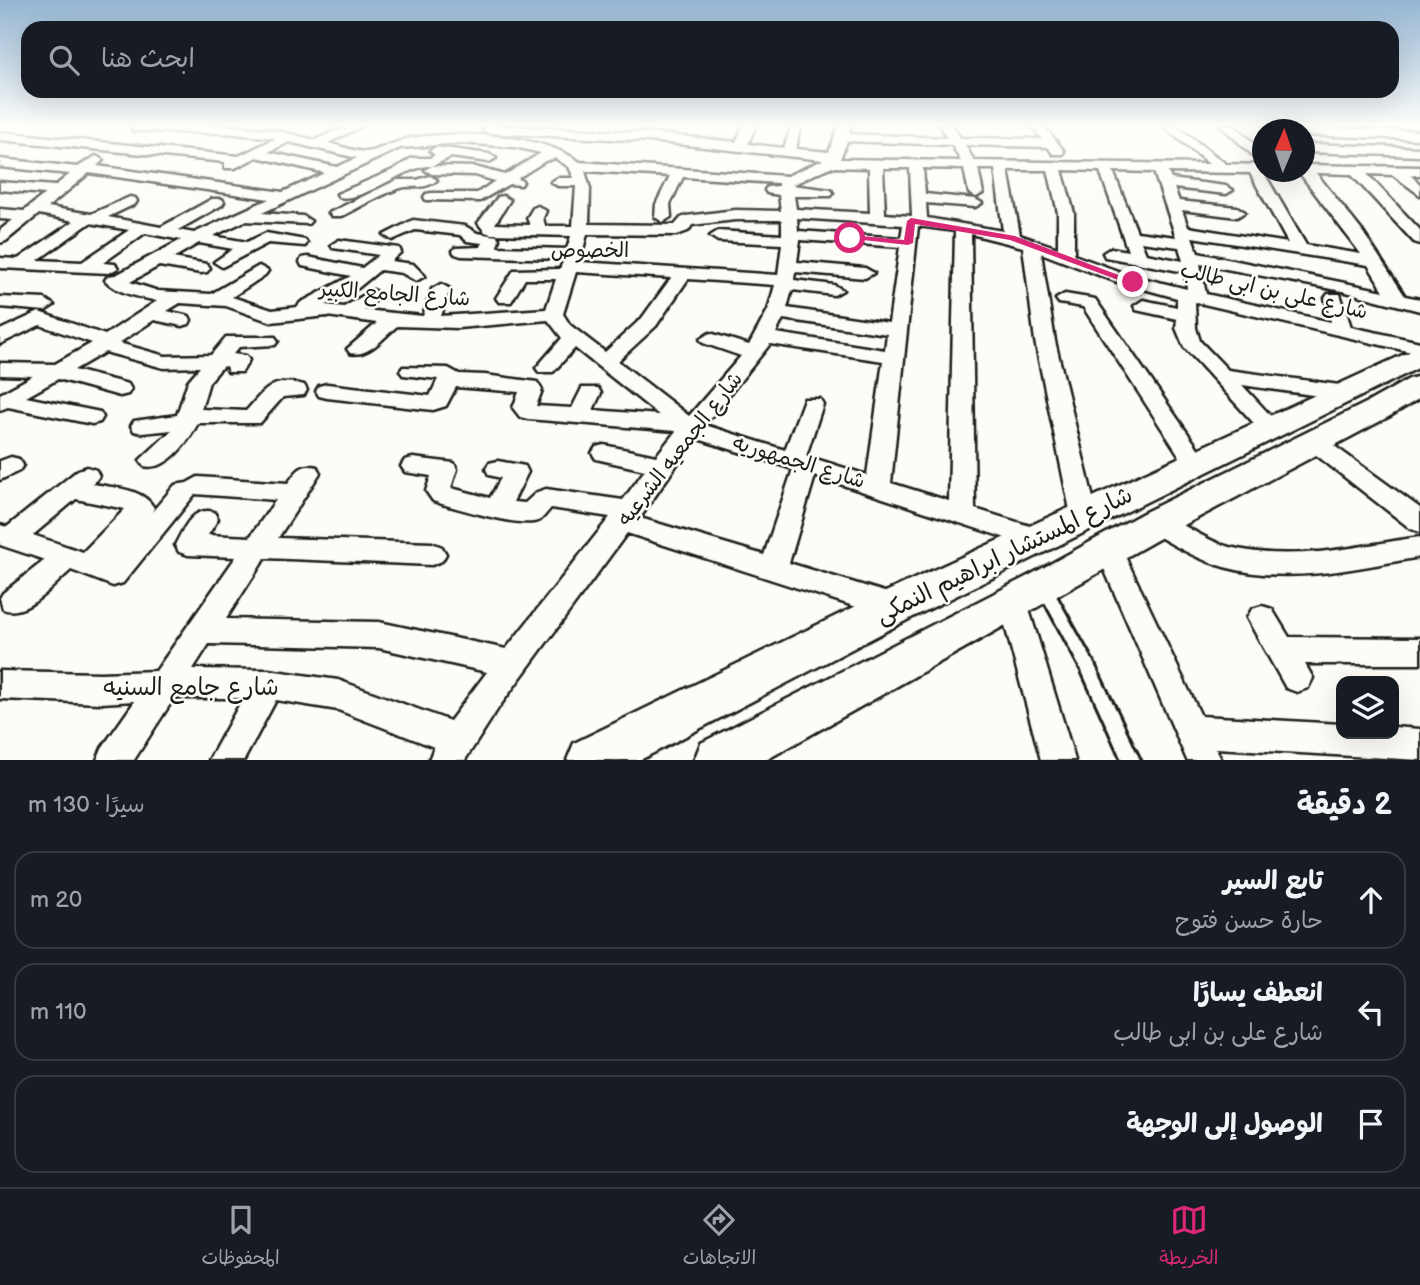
<!DOCTYPE html>
<html lang="ar">
<meta charset="utf-8">
<style>
body{margin:0;font-family:"Balsamiq Sans","Playpen Sans Arabic",sans-serif;background:#242831;color:#f1f3f6;direction:rtl}
.controls{position:absolute;right:21px;bottom:21px;display:grid;overflow:hidden;border-radius:14px;box-shadow:0 7px 28px #0002}
.controls button{width:63px;height:63px;display:grid;place-items:center;padding:0;border:0;border-bottom:2px solid #363941;background:#171b24;color:#f1f3f6;font:35px sans-serif}
.compass{position:absolute;left:1252px;top:119px;width:63px;height:63px;border-radius:50%;background:#171b24;box-shadow:0 7px 28px #0002;rotate:2deg}
.stop{position:absolute;width:21px;height:21px;margin:-16px;border:5px solid #db2777;border-radius:50%;background:#fff}
.stop.end{background:#db2777;border-color:#fff;box-shadow:0 2px 7px #0008}
.list{margin:0;padding:0;list-style:none}
h2{display:flex;justify-content:space-between;align-items:center;height:91px;margin:0;padding:0 28px;font-size:30px}
h2 small{font-size:23px;font-weight:400;color:#9ea1a6}
.list li{display:grid;grid-template-columns:46px 1fr auto;gap:21px;align-items:center;box-sizing:border-box;height:98px;margin:0 14px 14px;padding:0 14px;border:2px solid #363941;border-radius:21px}
.list b{display:block;font-size:26px;white-space:nowrap}
.list p{margin:0;font-size:23px;white-space:nowrap;color:#9ea1a6}
.list em{font-size:23px;font-style:normal;color:#9ea1a6}
.icon{flex:none;width:38px;height:38px;fill:none;stroke:currentColor;stroke-width:2;stroke-linecap:round;stroke-linejoin:round}
.map{position:relative;flex:none;width:1420px;height:760px;overflow:hidden;direction:ltr}
.search{position:absolute;background:#171b24;box-shadow:0 7px 28px #0002;left:21px;right:21px;top:21px;height:77px;display:flex;align-items:center;gap:18px;box-sizing:border-box;padding:0 24px;border-radius:21px;color:#9ea1a6;font-size:26px}
.sheet{height:427px;background:#171b24}
nav{display:flex;justify-content:space-around;align-items:center;box-sizing:border-box;height:98px;border-top:2px solid #363941;background:#171b24;font-size:19px;color:#9ea1a6}
nav a{display:grid;justify-items:center;gap:4px}
nav .on{color:#db2777}
.map>svg:first-child{display:block}
.lines{fill:none;stroke-linecap:round;stroke-linejoin:round}
.lane-casing{stroke:#1c1c1c;stroke-width:6}
.street-casing{stroke:#1c1c1c;stroke-width:5}
.secondary-casing{stroke:#1c1c1c;stroke-width:5}
.lane{fill:#fdfcf7;fill-rule:evenodd}
.street{fill:#fdfcf7;fill-rule:evenodd}
.secondary{fill:#fdfcf7;fill-rule:evenodd}
.route{fill:#db2777}
.labels{text-anchor:middle;dominant-baseline:central;stroke-width:5;stroke-linejoin:round;paint-order:stroke}
.far-quarter-label{font-size:21px;fill:#1c1c1c;stroke:#fdfcf7}
.street-label{font-size:21px;fill:#1c1c1c;stroke:#fdfcf7}
.near-street-label{font-size:24px;fill:#1c1c1c;stroke:#fdfcf7}
</style>
<div class="map">
<svg width="1420" height="760" viewBox="0 0 1420 760">
<rect width="100%" height="100%" fill="#fdfcf7"/>
<filter id="ink" filterUnits="userSpaceOnUse"><feTurbulence type="fractalNoise" baseFrequency=".0143" numOctaves="2"/><feDisplacementMap in="SourceGraphic" scale="14" xChannelSelector="R" yChannelSelector="G"/><feConvolveMatrix kernelMatrix="1 2 1 2 8 2 1 2 1" color-interpolation-filters="sRGB"/></filter>
<g filter="url(#ink)">
<g class="lines">
<!-- lane casing -->
<g class="lane-casing">
<path id="lane" d="M1045 583 1050 585 1093 662 1140 760H1122L1082 671 1038 589 1040 585Z"/>
</g>
<!-- street casing -->
<g class="street-casing">
<path id="street" d="M132 125H224L274 130 315 140 349 125H364L328 143C340 146 353 151 365 152 373 153 399 140 411 138 459 131 540 133 580 162L787 176 823 160 650 141 488 133 482 129 488 125 650 133 736 142 744 125H756L748 144 784 148 792 125H800L796 149 829 152 839 125H851L849 134 947 138 940 125H952L960 138 1042 139 1031 125H1043L1064 151 1063 154H1053L1048 147 965 145 974 161 1209 164 1162 125H1175L1226 164 1262 165V172H1267L1264 173 1306 245 1361 254 1299 172H1304V165L1420 167V175H1410L1420 184V195L1393 175 1367 174 1420 230V244L1414 242 1351 174 1316 173 1362 231 1405 296 1420 299V311L1342 291 1200 264 1206 294 1331 322 1325 298 1328 294H1340L1351 327 1420 342V354L1195 302 1196 328 1200 341 1228 370 1347 386 1355 388 1358 393 1355 398 1347 400 1242 385 1282 428 1279 433 1271 435 1263 433 1184 347 1176 328 1177 319 1136 310 1134 306 1143 300 1177 307V298L1114 281 1041 253 1055 341 1097 515 1093 522 1084 524 1075 522 1071 515 1035 341 1023 247 971 234 975 509 1046 531 1050 538 1046 545 1037 548 815 476 789 563 904 598 908 607 904 616 894 619 627 533 499 707 465 760H429L434 747 338 710 276 700 244 760H209L243 698H174L134 760H97L102 748 135 701 101 703 0 699V671L101 673 156 671 236 557 188 555 179 552 175 545C184 528 193 506 214 512L218 519 208 535 250 537 276 500 195 494 123 583 113 586 71 570C53 585 27 618 3 609L0 598 3 593 45 560 0 545V525L7 527 78 470 87 467 96 470 99 476 93 484C114 488 143 488 154 508L152 512 175 485 187 483 198 477 288 483C297 471 301 463 317 467L320 473 278 538 432 543 442 547 446 554 442 561 432 565 265 558 226 619 379 622 506 649 610 517 551 508C548 511 544 517 540 520 524 529 461 509 442 504L433 501 426 491 431 476 405 472 401 466 405 460 413 458 454 463 457 469 451 488 490 498 501 478 489 475 486 469 489 463 498 461 525 466 528 472 513 502 525 503 537 492 546 489 623 500 645 470 596 459 592 453 596 447 604 445 656 456 676 431 528 419 520 417 513 408 519 392 456 387 446 406 433 410 327 398 319 396 316 391 319 386 327 384 430 396 438 379 403 375 400 371 403 367 448 368 459 374 485 375 537 382 542 390 536 406 572 408 582 388H598L601 393 593 410 659 415 575 348 553 372H539L536 368 562 338 548 320 458 328 397 326C384 337 368 358 350 353L347 349 377 323 327 316 271 322 226 306 180 303 167 311 189 316 191 320 189 324 182 326 154 320 119 343 165 356 211 355 226 337H275L278 341 275 345 239 347 233 354 246 356 249 360 242 372H228L226 366 222 367 209 382 201 409 246 411C265 390 272 377 304 385L307 390 304 395 283 397 260 423H198C189 441 167 472 144 466L140 460 172 430 142 433 134 431 131 426 134 421 177 415 188 381 200 367 164 368 105 352 74 370 128 384 131 389 128 394 120 396 58 379 26 397 100 412 103 417 100 422 92 424 8 407 0 410V394L33 376 0 375V363L55 364 92 343 40 325 0 344V330L39 312 105 335 157 301C140 297 118 294 105 280L108 276 116 275 181 240 145 233 103 263 115 264 118 268 109 273 0 268V258L18 259 74 221 39 214 6 241 0 243V230L13 220 0 219V209L24 211 45 194 0 190V182L55 186 70 174 0 167V159L78 167 96 156 103 160 97 166 283 192 325 173 257 157 235 168H225V162L0 140V132L239 156 276 138 224 133 136 131 132 130ZM847 141 952 145 961 161 840 159ZM289 142 357 158 337 167 268 152ZM461 143 515 147 541 153 505 175 475 167 432 166 451 157 489 162 496 158 489 154 436 147 430 151 435 155 430 158H412L393 170 337 194 339 197C364 203 406 164 432 166L425 170 432 174 475 175 495 181 477 193H431L426 194 424 197 426 200 480 201 509 184 521 185 523 182 518 178 545 161 555 158 569 167 574 178H558L551 182 558 186H576L573 226H545L543 218 546 211 538 206 533 208 527 218 530 225 495 224 510 200 503 196 498 197 478 223 485 232 491 234 571 236 567 249 497 247 499 239 497 236 477 233 465 226 413 220 384 235 392 240 415 230 460 235 467 241 482 243 481 247 455 248 453 251 455 254 461 256 564 259 560 269 514 270 496 298 499 302H511L525 279H556L546 309 441 316 450 289 441 284 432 289 423 316 364 310 382 295 373 290 344 307 326 305 358 288 380 270 402 273 416 281 425 276 413 264 391 261 401 252 399 248 339 240 331 245 333 248 379 255 362 268 308 257 302 258 300 262 302 266 351 276 300 303 298 307 272 310 232 297 265 275 268 271 259 266 211 294 158 291 130 282 159 266 201 273 207 272 210 268 207 264 173 258 199 243 233 249 214 262 222 267 268 243 305 246 307 243 305 240 266 233 247 242 213 236 245 221 308 224 311 221 303 216 262 213 400 148ZM830 167 869 168 870 213 796 209 794 196H831L833 193 831 190 792 185ZM883 168H910L912 216 885 214ZM923 168 964 169 969 193 976 197 983 193 978 169H995L1003 231 927 218 926 203 975 207 982 203 975 199 925 194ZM1008 170H1048L1058 213V248L1020 235ZM1062 170 1100 171 1128 251 1111 248 1103 253 1105 257 1185 272 1187 289 1126 274 1074 255V213ZM585 171 670 176 656 204 655 217 663 222 671 217 670 204 683 177 778 183V186L767 187 765 190 767 193 779 195 781 211 735 210 686 216 681 218 675 225 589 224 590 189ZM1113 171 1154 172 1176 237 1137 232ZM1168 172 1250 173 1288 243 1188 227 1182 210 1237 217 1245 212 1237 207 1179 201 1174 188 1226 194 1233 190 1226 186 1171 179ZM89 173 269 199 194 233 178 230 222 205 224 202 222 199H212L161 227 108 217 135 204 137 201 135 198 130 197 91 214 48 207ZM797 218 903 225 901 238 798 231ZM735 220H782V235L718 231 710 236 718 241 782 244 778 275 580 262 587 234 677 235 688 231 692 225ZM90 223 129 230 82 262 38 260ZM918 226 955 231 949 501 891 483ZM1192 237 1368 265 1384 291 1198 253ZM800 240 900 247 889 323 787 308 792 290 834 295 843 290 834 285 794 280 795 272 865 278 874 273 865 268 797 262ZM1141 242 1179 247 1183 261 1146 254ZM576 272 671 278 642 318 605 352 570 325 563 314ZM688 279 775 285 768 310 749 345 710 333 700 339 703 343 741 356 689 416 618 361 656 326ZM783 319 887 334 885 350 776 333ZM770 344 883 361 867 475 806 456 823 404 820 399H804L785 450 705 425ZM695 438 793 469 764 555 640 518ZM76 499 125 509 83 552 33 535ZM209 644 379 648 487 672 450 721 338 680 268 670 193 669Z
M1220 125H1233L1262 150V160L1257 159Z
M1271 125H1284L1289 130H1275Z
M1304 127 1420 131V139L1304 135V130H1299Z
M1306 144 1420 148V156L1306 152Z
M430 176 437 180C427 189 417 186 405 187 388 190 359 208 342 216H332L329 213 397 180H417Z
M1065 294 1095 299 1204 457 1208 463 1204 469 1196 471 1188 469 1083 307 1059 303 1056 299Z
M0 297 45 299 54 305 45 311 0 307Z
M1314 434 1322 437 1420 508V532L1411 529 1306 447 1302 442 1306 437Z
M11 457 19 459 23 465 19 471 0 480V461Z
M1156 513C1182 521 1203 540 1229 547 1292 563 1357 546 1420 537V557C1355 568 1289 585 1224 567 1196 559 1172 544 1147 530L1143 523 1147 516Z
M1108 538 1118 541 1121 548 1201 716 1341 724V734H1394V727L1420 729V760L1216 748 1221 760H1187L1095 548 1098 541Z
M1013 591 1023 595 1027 603 1075 760H1041L999 603 1003 595Z
M1262 606 1272 609 1289 637 1420 638V664H1305L1313 678 1308 688 1297 692 1286 688 1247 618 1252 609Z"/>
</g>
<!-- secondary casing -->
<g class="secondary-casing">
<path id="secondary" d="M1420 347V367L909 619 640 760H567L574 743 879 595Z
M1420 376V398L1390 416 1169 533 766 760H694L701 743 1030 575 1143 513 1368 402 1409 379Z"/>
</g>
<!-- lane -->
<use href="#lane" class="lane"/>
<!-- street -->
<use href="#street" class="street"/>
<!-- secondary -->
<use href="#secondary" class="secondary"/>
</g>
</g>
<!-- sky -->
<linearGradient id="sky" x2="0" y2="1"><stop stop-color="#94b5d2"/><stop offset="0.54" stop-color="#fefefb"/><stop offset="1" stop-color="#fefefb" stop-opacity="0"/></linearGradient>
<rect width="1420" height="231" fill="url(#sky)"/>
<!-- route -->
<path class="route" d="M911 218 1015 236 1137 282 1129 284 1010 240 915 224 913 243 908 245 845 238 850 235 904 240 907 221Z"/>
<g class="labels">
<!-- far-quarter labels -->
<g class="far-quarter-label">
<text x="590" y="250">الخصوص</text>
</g>
<!-- street labels -->
<g class="street-label">
<text transform="translate(1274 291) rotate(13)">شارع على بن ابى طالب</text>
<text transform="translate(395 294) rotate(4)">شارع الجامع الكبير</text>
<text transform="translate(680 449) rotate(-52)">شارع الجمعيه الشرعيه</text>
<text transform="translate(799 462) rotate(17)">شارع الجمهوريه</text>
</g>
<!-- near-street labels -->
<g class="near-street-label">
<text transform="translate(1004 555) rotate(-26)">شارع المستشار ابراهيم النمكى</text>
<text x="191" y="687">شارع جامع السنيه</text>
</g>
</g>
</svg>
<div class="controls">
<button><svg class="icon" aria-label="layers" viewBox="0 0 24 24"><path d="M12 4l9 5-9 5-9-5zM3 14l9 5 9-5"/></svg></button>
</div>
<svg class="compass" viewBox="-18 -18 36 36"><path d="M0-13l5 13h-10z" fill="#e53935"/><path d="M0 13l5-13h-10z" fill="#9ea1a6"/></svg>
<div class="stop" style="left:850px;top:238px"></div>
<div class="stop end" style="left:1133px;top:282px"></div>
<div class="search"><svg class="icon" aria-label="search" viewBox="0 0 24 24"><circle cx="10" cy="10" r="6"/><path d="M15 15l6 6"/></svg>ابحث هنا</div>
</div>
<section class="sheet">
<h2>2 دقيقة<small>سيرًا · 130 m</small></h2>
<ul class="list">
<li><svg class="icon" aria-label="ahead" viewBox="0 0 24 24"><path d="M12 20V5M6 11l6-6 6 6"/></svg><div><b>تابع السير</b><p>حارة حسن فتوح</p></div><em>20 m</em></li>
<li><svg class="icon" aria-label="left" viewBox="0 0 24 24"><path d="M17 20v-9H6M10 6l-5 5 5 5"/></svg><div><b>انعطف يسارًا</b><p>شارع على بن ابى طالب</p></div><em>110 m</em></li>
<li><svg class="icon" aria-label="arrive" viewBox="0 0 24 24"><path d="M6 21V4h12l-3 4 3 4H6"/></svg><div><b>الوصول إلى الوجهة</b></div></li>
</ul>
</section>
<nav>
<a class="on"><svg class="icon" aria-label="map" viewBox="0 0 24 24"><path d="M3 6l6-2 6 2 6-2v14l-6 2-6-2-6 2zM9 4v14M15 6v14"/></svg>الخريطة</a>
<a><svg class="icon" aria-label="directions" viewBox="0 0 24 24"><path d="M12 3l9 9-9 9-9-9zM9 14v-3h6M13 9l2 2-2 2"/></svg>الاتجاهات</a>
<a><svg class="icon" aria-label="saved" viewBox="0 0 24 24"><path d="M7 4h10v16l-5-4-5 4z"/></svg>المحفوظات</a>
</nav>
